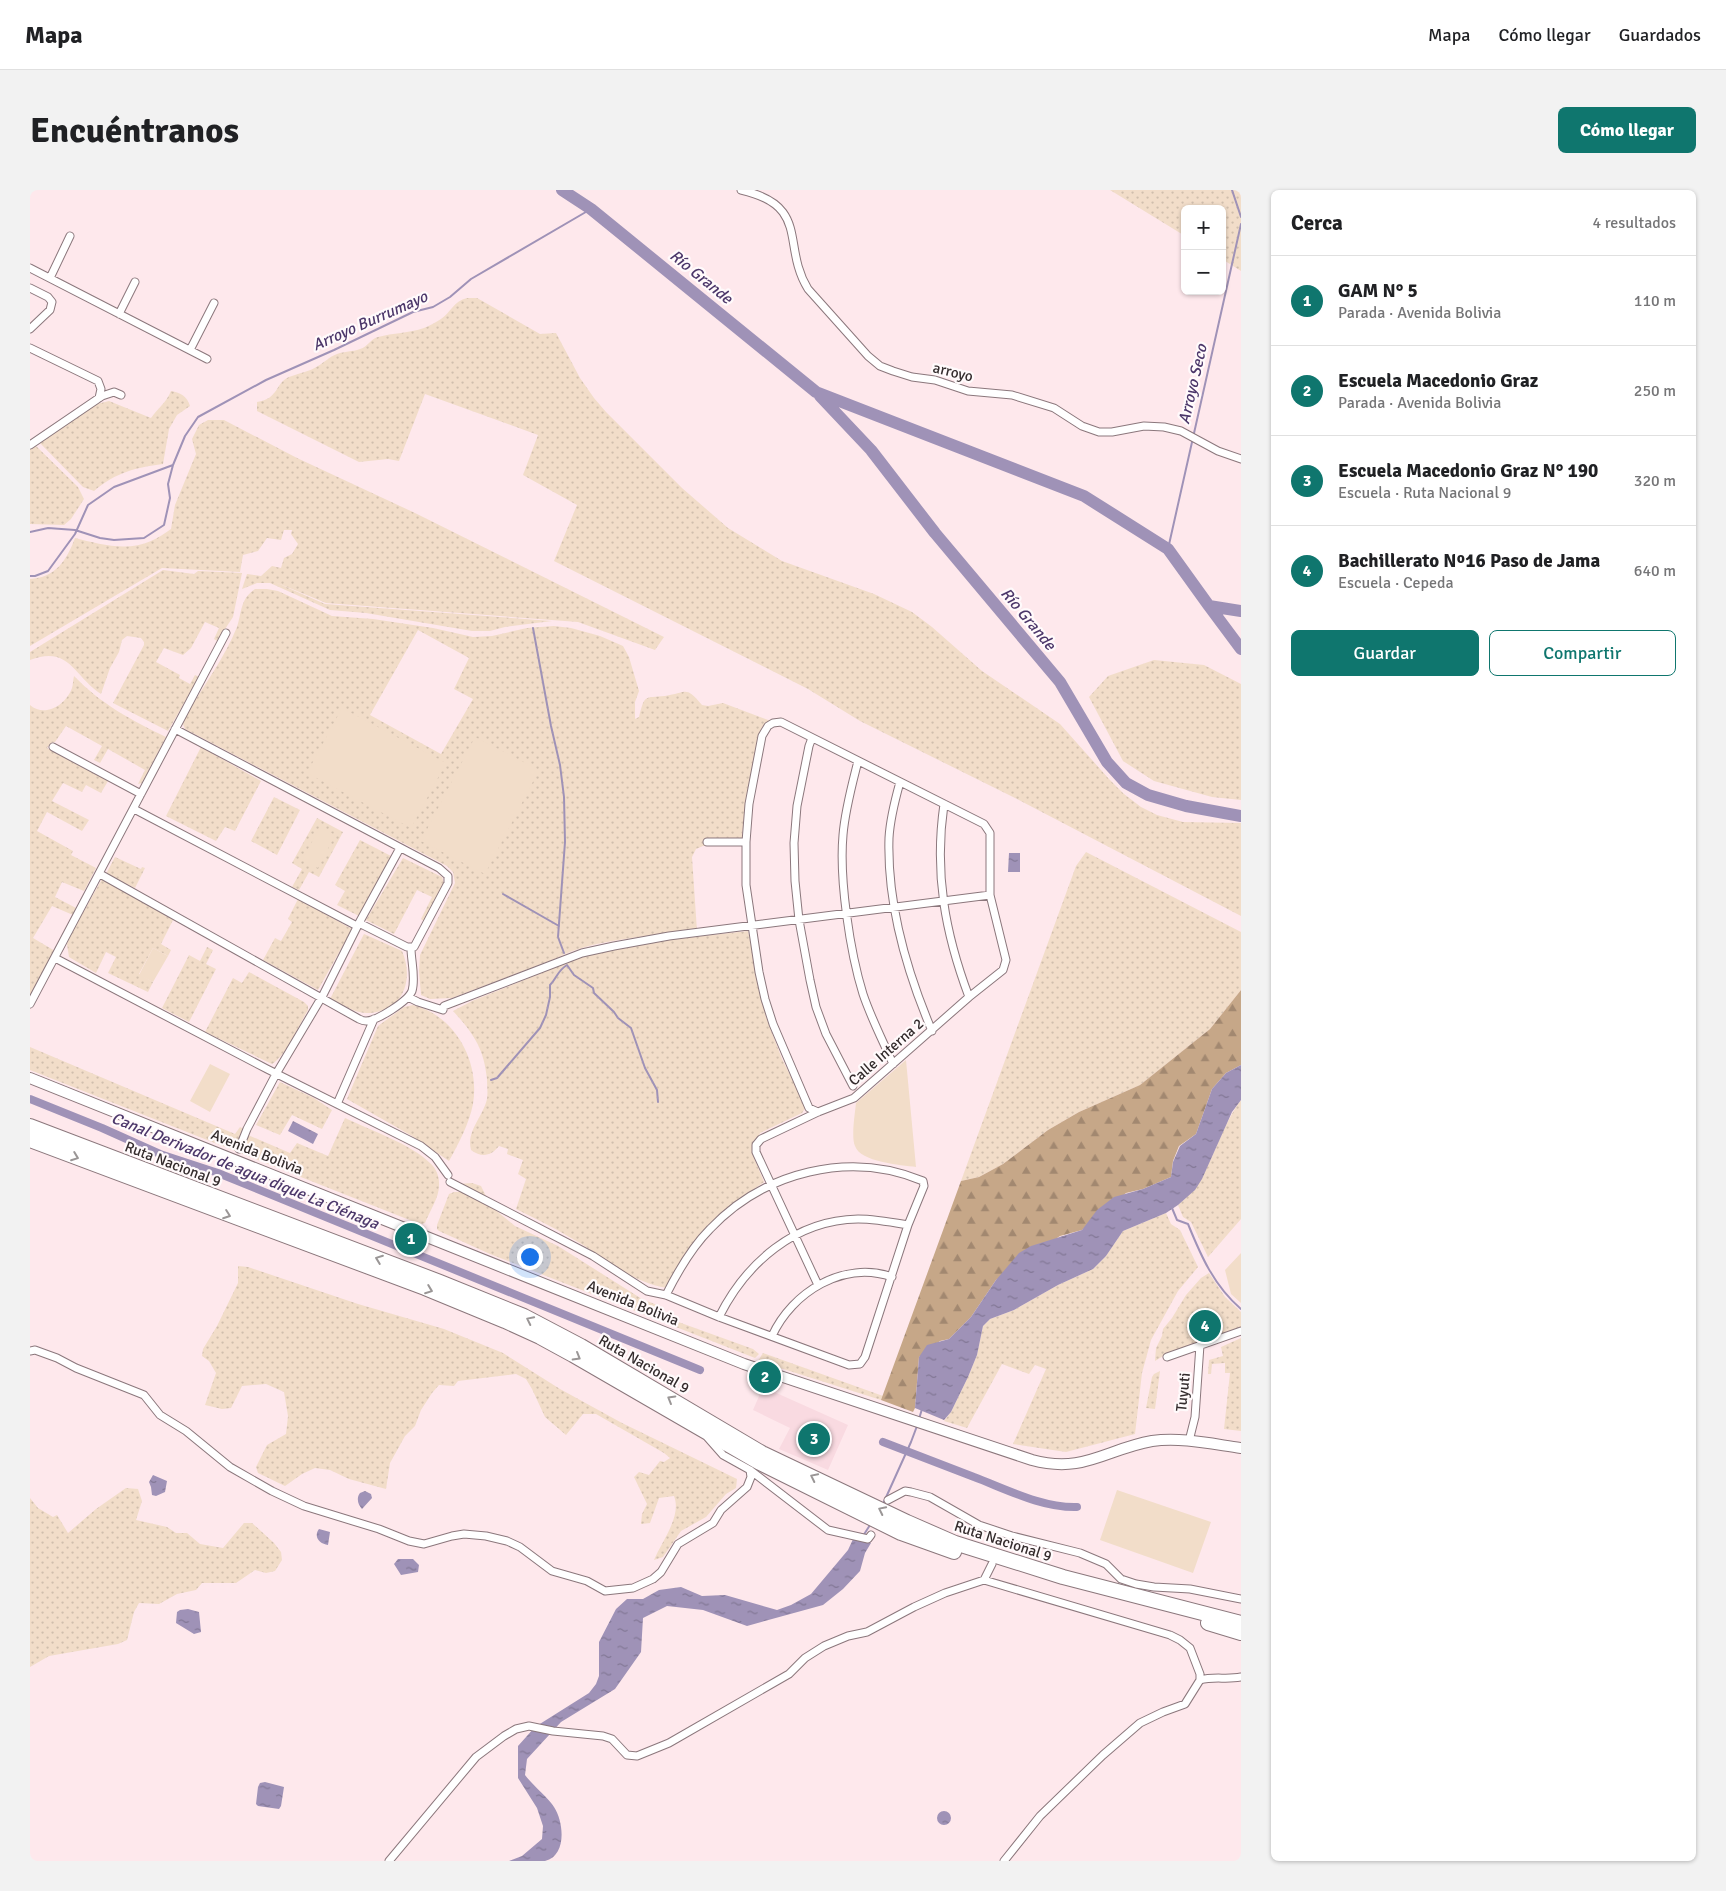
<!DOCTYPE html>
<html lang="es">
<meta charset="utf-8">
<style>
body{margin:0;font-family:Signika,sans-serif;background:#f2f2f2;color:#202124}
.controls{position:absolute;right:15px;top:15px;display:grid;overflow:hidden;border-radius:8px;box-shadow:0 1px 4px #0004}
.controls button{width:45px;height:45px;display:grid;place-items:center;padding:0;border:0;border-bottom:1px solid #e0e0e0;background:#fff;color:#202124;font:25px sans-serif}
.you{position:absolute;left:499px;top:1066px;width:18px;height:18px;margin:-12px;border:4px solid #fff;border-radius:50%;background:#1a73e8;box-shadow:0 0 0 8px #1a73e833}
.badge{display:grid;place-items:center;width:32px;height:32px;border-radius:50%;background:#0f766e;color:#fff;font-size:16px;font-weight:700}
.pin{position:absolute;translate:-50% -50%;border:2px solid #fff;box-shadow:0 1px 5px #0006}
.list{margin:0;padding:0;list-style:none}
h2{display:flex;justify-content:space-between;align-items:center;height:65px;margin:0;padding:0 20px;font-size:21px}
h2 small{font-size:16px;font-weight:400;color:#757577}
.list li{display:grid;grid-template-columns:32px 1fr auto;gap:15px;align-items:center;box-sizing:border-box;height:90px;padding:0 20px;border-top:1px solid #e0e0e0}
.list b{display:block;font-size:19px;white-space:nowrap}
.list p{margin:0;font-size:16px;white-space:nowrap;color:#757577}
.list em{font-size:16px;font-style:normal;color:#757577}
.actions{display:flex;gap:10px;padding:15px 20px}
.actions a{flex:1;padding:11px 0;border:1px solid #0f766e;border-radius:8px;text-align:center;font-size:18px;color:#0f766e}
.actions .main{background:#0f766e;color:#fff}
.map{position:relative;flex:none;width:1211px;height:1671px;overflow:hidden;border-radius:8px}
header{display:flex;align-items:center;gap:30px;box-sizing:border-box;height:70px;padding:0 25px;background:#fff;border-bottom:1px solid #e0e0e0}
header strong{font-size:24px}
nav{display:flex;gap:28px;margin-inline-start:auto;font-size:18px}
.intro{display:flex;align-items:center;justify-content:space-between;box-sizing:border-box;height:120px;padding:0 30px}
h1{margin:0;font-size:35px}
.button{padding:12px 22px;border-radius:8px;background:#0f766e;color:#fff;font-size:18px;font-weight:700}
main{display:flex;gap:30px;padding:0 30px}
aside{flex:1;background:#fff;border-radius:8px;box-shadow:0 1px 4px #0004}
.map>svg:first-child{display:block}
.built{fill:#f9dae1}
.grass{fill:url(#grass-dots);fill-rule:evenodd}
.forest{fill:url(#forest-firs)}
.park{fill:#f2ddc9}
.water{fill:url(#water-ripples)}
.lines{fill:none;stroke-linecap:round;stroke-linejoin:round}
.stream{stroke:#9f92b7;stroke-width:2}
.canal{stroke:#9f92b7;stroke-width:8}
.river{stroke:#9f92b7;stroke-width:12}
.street-casing{stroke:#8b777c;stroke-width:9}
.secondary-casing{stroke:#8b777c;stroke-width:12}
.highway-casing{stroke:#8b777c;stroke-width:16}
.street{stroke:#fff;stroke-width:7}
.secondary{stroke:#fff;stroke-width:10}
.highway{stroke:#fff;stroke-width:14}
.oneway{stroke:#9a9696}
.labels{text-anchor:middle;dominant-baseline:central;stroke-width:4.5;stroke-linejoin:round;paint-order:stroke}
.street-label{font-size:15px;fill:#342c2d;stroke:#fffafb}
.water-label{font-size:16px;font-style:italic;fill:#4c376a;stroke:#fffafb}
</style>
<header>
<strong>Mapa</strong>
<nav><a>Mapa</a><a>Cómo llegar</a><a>Guardados</a></nav>
</header>
<div class="intro"><h1>Encuéntranos</h1><a class="button">Cómo llegar</a></div>
<main>
<div class="map">
<svg width="1211" height="1671" viewBox="0 0 1211 1671">
<defs>
<pattern id="grass-dots" width="8" height="8" patternUnits="userSpaceOnUse" patternTransform="scale(1.25)"><rect width="8" height="8" fill="#f2ddc9"/><path d="M2 2h.1M6 6h.1" fill="none" stroke="#d0bead" stroke-width="1.8" stroke-linecap="round"/></pattern>
<pattern id="forest-firs" width="22" height="20" patternUnits="userSpaceOnUse" patternTransform="scale(1.25)"><rect width="22" height="20" fill="#c6a788"/><path d="M5 1l3.5 6h-7zM16 11l3.5 6h-7z" fill="#a28870"/></pattern>
<pattern id="water-ripples" width="26" height="14" patternUnits="userSpaceOnUse" patternTransform="scale(1.25)"><rect width="26" height="14" fill="#9f92b7"/><path d="M2 4q2-2 4 0t4 0M15 11q2-2 4 0t4 0" fill="none" stroke="#827795"/></pattern>
</defs>
<rect width="100%" height="100%" fill="#fee8ec"/>
<!-- built -->
<path class="built" d="M733 1197 818 1235 798 1280 749 1259 760 1238 723 1220Z"/>
<!-- grass -->
<path class="grass" d="M1080 0H1211V81L1192 69V19H1155V46Z
M437 108H447L510 144 526 143 550 188 564 208 576 222 652 298 698 338 752 371 844 404 882 422 902 437 952 481 1030 534 1079 589 1094 604 1111 617 1127 625 1153 632 1211 633V726L983 607 830 531 778 499 524 371 547 315 493 285 508 245 395 204 369 271 358 269 329 272 227 221V212C249 209 245 193 259 187 269 183 279 182 288 176 295 172 299 167 307 164 315 161 322 162 330 159 338 157 340 149 348 147 363 143 379 143 394 138 399 136 406 132 411 129 421 122 424 111 437 108Z
M141 201C151 203 157 206 160 216L147 225 139 239 133 274C104 278 87 282 64 301L53 297 9 252 67 214 79 211 121 228C128 218 136 213 141 201Z
M178 230H194L267 268 385 323 634 447 625 460 548 432 296 413 245 392 295 414 522 431 475 437 460 441H442L336 423 300 420 240 393H227L212 399 217 384 231 386 242 376 251 378 254 368 262 364 268 354 261 344 262 340H254L251 350 237 348 228 361 213 365 210 382 132 378 0 456V389C25 388 37 370 45 348 69 354 97 362 121 351 128 348 135 343 141 339L145 315 166 264 162 249 169 235Z
M5 255 48 297 54 309 41 329 34 335 0 334V258Z
M133 380 164 384 168 381 212 383 203 427 187 451 184 449 189 438 175 432 161 458 153 465 134 458 126 472 150 485 149 488 160 494 165 485 169 487 138 541 83 513 114 455V452L111 448 97 446 92 450 89 462 80 478 71 504C44 487 40 455 0 470V462Z
M225 399H237L248 401 302 426 343 429 403 438 443 447 462 446 497 438 524 436 541 438 570 446 593 456 599 467 609 501 605 512V529L609 527C615 504 614 508 635 506 657 503 655 495 672 515L678 516 693 513 741 531 733 536 729 546 717 603 711 656H673L666 659 662 667 667 741C627 745 562 749 527 768L422 808 400 809 391 805 389 781 390 765 425 693 423 682 417 676 155 539 153 534 156 525C173 497 195 467 207 437 212 422 210 409 225 399ZM388 440 439 468 424 499 443 509 411 564 340 525Z
M1124 470 1174 475 1211 494V610L1182 607 1124 591 1093 571 1059 507 1078 486Z
M44 486C71 514 101 530 136 547L112 593 108 594 115 580 78 559 70 573 64 570 72 556 36 536 25 552 21 553 17 558 78 591 71 603 56 595 52 602 33 593 22 611 59 630 52 641 17 622 7 641 43 661 41 665 66 678 54 701 32 692 25 707 46 718 43 725 22 716 3 748 25 761 0 807V515C15 528 36 515 42 498 43 495 43 490 44 486Z
M171 557 231 591 205 641 195 637 186 651 136 626Z
M244 607 270 620 247 665 221 651Z
M287 628 313 642 289 687 279 682 269 700 262 697 272 679 262 673Z
M330 650 361 666 329 726 307 715 315 701 305 695Z
M1056 662 1211 742V800L1180 839 1110 895 1049 922 1018 940 973 974 949 987 931 991 1046 676Z
M85 667 111 679 112 677 115 678 105 698 76 684Z
M373 668 412 687 414 694 395 732 391 729 402 707 387 700 364 744 336 730Z
M72 689H76L111 707 143 730 131 754 141 760 138 766 123 758 109 784 123 792 118 802 78 783 86 767 76 762 66 783 39 767 37 754 40 746Z
M268 709 322 739 288 800 233 770 245 748 251 751 262 732 258 729Z
M718 741 736 827 752 869 776 917 772 923 730 943 722 963 734 992 700 1016 682 1035 637 1098C599 1092 574 1066 541 1048 523 1037 504 1028 486 1019L496 989 488 984 493 970 477 964 478 959 469 956C461 966 452 968 441 960 436 941 453 927 457 909 458 903 457 895 457 889 454 858 443 843 423 821L442 811 554 766 636 750Z
M334 744 372 761C385 791 372 823 336 823 325 823 310 813 300 809Z
M177 757 183 760 176 774 186 779 159 832 132 818 159 765 170 771Z
M219 782 274 812 278 816V820C269 835 256 866 242 874L175 842 203 788 212 793Z
M383 815C426 826 450 872 443 914 439 934 429 953 419 971L382 946 317 909 348 836 374 817Z
M0 857 205 944 210 937 214 939 211 961 218 945 260 963 267 953 298 966 315 928C340 940 381 954 400 973 406 978 409 986 409 993 410 1007 400 1020 395 1033L392 1034 377 1029 0 880Z
M250 892 284 908 302 920 292 939 262 925 250 945 226 935Z
M1211 910V1029L1178 1067 1161 1032 1153 1027 1148 1015C1182 988 1186 943 1211 910Z
M442 993 451 996 457 1008 428 994Z
M424 1002H431L463 1018 485 1036 528 1056 612 1109 632 1117 629 1125 723 1159 729 1164 725 1168 460 1064 409 1041 407 1039V1035L419 1004Z
M1136 1023 1141 1034 1150 1040 1168 1077 1148 1101 1121 1150 1112 1183 1105 1244 1036 1262 983 1254 1016 1179 1005 1175 999 1184 972 1174 937 1238 914 1231 921 1222 938 1187 947 1165 953 1136 960 1129 984 1120 1028 1095 1063 1079 1076 1066 1093 1041Z
M208 1076 218 1077 328 1114 414 1139 473 1163 530 1199 592 1233 707 1289 706 1298 696 1304 676 1327 651 1341 633 1367 624 1370C632 1351 652 1326 644 1306L629 1308 620 1333 611 1334 612 1324 617 1314 604 1287 609 1282 619 1285 630 1271 634 1272 640 1268 634 1263 566 1224H553L536 1245 515 1227 502 1199 496 1189 486 1184 428 1191 424 1196 409 1195 402 1203 391 1220 385 1236 375 1246 360 1273 356 1299 319 1289 300 1280 285 1278 272 1284 255 1296 228 1283 226 1277 237 1255 256 1244 258 1226 254 1202 236 1194 212 1196 201 1218 192 1219 175 1215 186 1183 179 1171 172 1166 173 1159 187 1136 208 1093Z
M1179 1083 1195 1107 1211 1122V1137L1138 1163 1125 1171 1126 1158 1132 1146 1133 1139 1142 1128 1156 1105 1171 1088Z
M1211 1148V1241L1194 1239 1200 1183H1195V1173L1182 1174 1181 1184H1178L1179 1170 1193 1166 1191 1157Z
M733 1163 853 1206 851 1210 728 1171Z
M1130 1181 1125 1219 1116 1218 1122 1187 1124 1184Z
M96 1298 108 1299 112 1311 106 1330 137 1337 146 1343H157L170 1354 193 1358 214 1333H222L244 1353 251 1362 252 1370 245 1381 236 1383 225 1380 206 1393H172L166 1400 147 1404 129 1414 109 1413 104 1422 97 1450 88 1454 19 1466 0 1477V1308L8 1318 23 1327 27 1325 38 1343 66 1319Z"/>
<!-- forest -->
<path class="forest" d="M1211 800V875L1196 883 1182 899 1166 944 1149 956 1143 971 1141 987 1113 999 1096 1003 1052 1040 1030 1046 966 1090 941 1127 919 1149 910 1151 889 1167 885 1218 883 1222 851 1210 931 991 949 987 973 974 1018 940 1049 922 1110 895 1180 839Z"/>
<!-- park -->
<path class="park" d="M312 518 416 573 381 638 277 583Z
M445 547 509 580 455 684 391 651Z
M290 637 305 645 288 678 272 670Z
M123 758 138 766 123 792 109 785Z
M876 870 886 977C871 975 830 972 825 956 821 947 825 923 826 913Z
M180 874 200 884 180 922 160 911Z
M1211 1063V1113L1201 1104 1195 1080Z
M1087 1300 1181 1332 1163 1383 1070 1350Z"/>
<!-- water -->
<path class="water" d="M979 663H990V682H978Z
M1211 875V910L1202 922 1172 989 1165 1000 1148 1015 1136 1023 1093 1041 1076 1066 1063 1079 1028 1095 984 1120 960 1129 953 1136 947 1165 938 1187 921 1222 914 1230 885 1218 889 1167 897 1155 919 1149 941 1127 966 1090 989 1063 1001 1056 1052 1040 1067 1020 1084 1007 1113 999 1141 987 1143 972 1150 956 1166 944 1182 899 1196 883Z
M263 931 288 944 283 954 258 941Z
M123 1285 137 1291 135 1302 126 1306 122 1305 121 1297 119 1292Z
M335 1301 341 1304 342 1308 332 1319C328 1315 326 1308 330 1303Z
M289 1339 300 1342 298 1355C290 1354 283 1347 289 1339Z
M824 1347 841 1353 835 1363 830 1381 813 1399 793 1415 717 1436 673 1420 637 1416 613 1428 611 1462 585 1499 531 1532 497 1569 495 1585C504 1597 517 1606 524 1617 534 1632 537 1666 515 1671 504 1671 490 1671 479 1671L492 1666 512 1649 513 1636 507 1618 488 1588V1556L505 1537 559 1503 566 1494 569 1486V1452L586 1419 597 1409H613L629 1400 651 1397 672 1406 695 1405 747 1420 761 1415 781 1404 818 1360Z
M368 1369H383L389 1375 388 1382 371 1385 364 1374Z
M158 1419 169 1422 171 1442 164 1444 146 1433 147 1422 150 1420Z
M235 1592 254 1597 251 1616 249 1619 228 1616 226 1614 228 1597 230 1593Z
M907 1628a7 7 0 1 1 14 0a7 7 0 1 1-14 0Z"/>
<g class="lines">
<!-- stream -->
<path class="stream" d="M1202 0 1211 27
M0 342 18 338 45 340 70 348 84 350 114 348 134 335 140 308 138 294 143 275
M1138 359 1211 34
M0 386H5L18 381 45 344 58 315 84 297 143 275 155 246 168 227 236 190 304 160 383 122 403 117 420 107 441 89 561 19
M503 438 521 536 530 575 534 607 535 652 528 747 534 763
M473 704 529 736
M461 890 467 888 510 838 516 825 520 807V795C527 788 527 781 537 775L544 785 563 798 564 803 584 822 588 828 601 838 615 878 627 900 628 912
M1143 1016 1142 1018 1147 1030 1158 1034C1171 1066 1184 1096 1211 1119
M889 1229 892 1219
M853 1314 881 1252 887 1236
M833 1346 840 1335"/>
<!-- canal -->
<path class="canal" d="M0 909 72 938 130 964 188 983 670 1180
M853 1252 944 1287
M944 1287C976 1299 1012 1318 1047 1317"/>
<!-- river -->
<path class="river" d="M532 0 561 19 786 202 1054 306 1138 359 1179 416 1211 421
M790 206 841 260 905 343 1030 492 1077 572 1096 593 1118 605 1156 616 1211 626
M1179 416 1211 459"/>
<!-- street casing -->
<g class="street-casing">
<path id="street" d="M711 0C781 16 751 55 778 99L838 166 850 176 863 181 882 187 905 190 938 201 982 205 1024 218 1052 236 1069 242H1082L1114 236 1134 237 1151 241 1188 261 1211 269
M0 78 177 169
M20 88 40 46
M0 98 18 107 22 112 20 120 0 139
M89 124 105 92
M0 158 68 191 71 199 69 208
M160 160 184 113
M0 255 72 206 84 202 91 205
M145 539 409 678 418 686V693L384 757H377L329 733
M782 548 779 556 767 616 764 653 765 691 769 730 780 790 786 817 796 844 823 896
M23 557 111 604
M828 571C822 595 815 620 813 645 809 689 820 762 833 804 841 828 853 851 863 874
M870 592C865 610 860 629 859 648 857 712 877 782 902 841
M914 614C904 683 915 743 939 807
M104 619 327 736
M677 652H716
M70 684 329 829C331 830 334 831 336 831 347 831 378 811 382 801 386 788 381 771 381 758
M25 768 237 879 391 956 405 967 418 985
M378 807 388 812 413 820 414 816 552 763 584 756 639 746 960 705
M0 814 196 443
M307 914 344 829
M788 922 779 918 743 834 735 809 729 782 716 695V652L719 614 732 546 738 536 743 533 751 532 954 634 960 643V705L976 770 973 780 939 807 824 908 788 922 731 949 726 955V962L788 1095
M209 959 217 939 246 884 293 805 329 733 370 658
M420 992 563 1066 617 1101 636 1105 689 1127 819 1175 830 1174 835 1167 878 1035 894 996 893 991C819 960 734 982 680 1039 661 1058 648 1081 636 1105
M689 1127C716 1073 765 1030 828 1029 845 1029 861 1032 878 1035
M742 1146C762 1102 814 1070 862 1087
M0 1161 5 1160 27 1168 46 1178 114 1205 130 1225 156 1241 200 1277 242 1301 274 1316 349 1339 379 1351 394 1354 422 1346 434 1344 456 1346 477 1351 490 1357 522 1381 557 1391 575 1401 603 1398 623 1389 631 1382 648 1354 683 1333 691 1320 717 1297 721 1287 720 1280
M1137 1167 1211 1141
M678 1248 693 1265 720 1280 798 1340 838 1349 841 1345
M1159 1251 1165 1227 1170 1155
M858 1310 875 1301 881 1302 900 1307 949 1335 982 1346 1050 1363 1076 1374 1091 1389 1106 1394 1124 1397 1160 1399 1211 1409
M954 1390 1140 1445 1150 1450 1160 1458 1170 1484V1490L1155 1514 1133 1522 1110 1533 1073 1565 1010 1626 974 1671
M1170 1490C1184 1486 1197 1490 1211 1487
M359 1671 446 1567 474 1546 486 1539 499 1536 523 1541 573 1546 582 1549 597 1565 607 1566 639 1553 759 1484 775 1468 794 1456 818 1446 837 1442 884 1417 915 1403 954 1390 962 1374"/>
</g>
<!-- secondary casing -->
<g class="secondary-casing">
<path id="secondary" d="M0 888 714 1174 1002 1270C1054 1284 1076 1259 1122 1251 1151 1247 1182 1254 1211 1258"/>
</g>
<!-- highway casing -->
<g class="highway-casing">
<path id="highway" d="M0 936 410 1092 494 1126 551 1156 732 1263 877 1332 925 1353 1033 1387 1211 1433
M0 950 395 1098 475 1131 510 1147 543 1165 728 1272 871 1343 924 1362
M1178 1433 1211 1443"/>
</g>
<!-- street -->
<use href="#street" class="street"/>
<!-- secondary -->
<use href="#secondary" class="secondary"/>
<!-- highway -->
<use href="#highway" class="highway"/>
</g>
<!-- one-way arrows -->
<defs><path id="oneway-chevron" d="M-2-3.5L2.5 0L-2 3.5" fill="none" stroke-width="1.6" stroke-linecap="round" stroke-linejoin="round" transform="scale(1.25)"/></defs>
<g class="oneway">
<use href="#oneway-chevron" transform="translate(45 967) rotate(21)"/>
<use href="#oneway-chevron" transform="translate(197 1025) rotate(20)"/>
<use href="#oneway-chevron" transform="translate(349 1069) rotate(-159)"/>
<use href="#oneway-chevron" transform="translate(399 1100) rotate(21)"/>
<use href="#oneway-chevron" transform="translate(500 1130) rotate(-154)"/>
<use href="#oneway-chevron" transform="translate(547 1167) rotate(30)"/>
<use href="#oneway-chevron" transform="translate(641 1209) rotate(-150)"/>
<use href="#oneway-chevron" transform="translate(784 1287) rotate(-154)"/>
<use href="#oneway-chevron" transform="translate(852 1320) rotate(-154)"/>
</g>
<g class="labels">
<!-- street labels -->
<g class="street-label">
<text transform="translate(923 182) rotate(14)">arroyo</text>
<text transform="translate(856 862) rotate(-41)">Calle Interna 2</text>
<text transform="translate(227 962) rotate(22)">Avenida Bolivia</text>
<text transform="translate(143 974) rotate(21)">Ruta Nacional 9</text>
<text transform="translate(603 1113) rotate(22)">Avenida Bolivia</text>
<text transform="translate(614 1174) rotate(30)">Ruta Nacional 9</text>
<text transform="translate(1153 1202) rotate(-84)">Tuyuti</text>
<text transform="translate(973 1351) rotate(18)">Ruta Nacional 9</text>
</g>
<!-- water labels -->
<g class="water-label">
<text transform="translate(671 87) rotate(39)">Río Grande</text>
<text transform="translate(340 131) rotate(-24)">Arroyo Burrumayo</text>
<text transform="translate(1163 194) rotate(-77)">Arroyo Seco</text>
<text transform="translate(998 429) rotate(50)">Río Grande</text>
<text transform="translate(215 981) rotate(22)">Canal Derivador de agua dique La Ciénaga</text>
</g>
</g>
</svg>
<div class="controls">
<button>+</button>
<button>−</button>
</div>
<div class="you"></div>
<div class="pin badge" style="left:381px;top:1049px">1</div>
<div class="pin badge" style="left:735px;top:1187px">2</div>
<div class="pin badge" style="left:784px;top:1249px">3</div>
<div class="pin badge" style="left:1175px;top:1136px">4</div>
</div>
<aside>
<h2>Cerca<small>4 resultados</small></h2>
<ul class="list">
<li><span class="badge">1</span><div><b>GAM N° 5</b><p>Parada · Avenida Bolivia</p></div><em>110 m</em></li>
<li><span class="badge">2</span><div><b>Escuela Macedonio Graz</b><p>Parada · Avenida Bolivia</p></div><em>250 m</em></li>
<li><span class="badge">3</span><div><b>Escuela Macedonio Graz N° 190</b><p>Escuela · Ruta Nacional 9</p></div><em>320 m</em></li>
<li><span class="badge">4</span><div><b>Bachillerato Nº16 Paso de Jama</b><p>Escuela · Cepeda</p></div><em>640 m</em></li>
</ul>
<div class="actions"><a class="main">Guardar</a><a>Compartir</a></div>
</aside>
</main>
